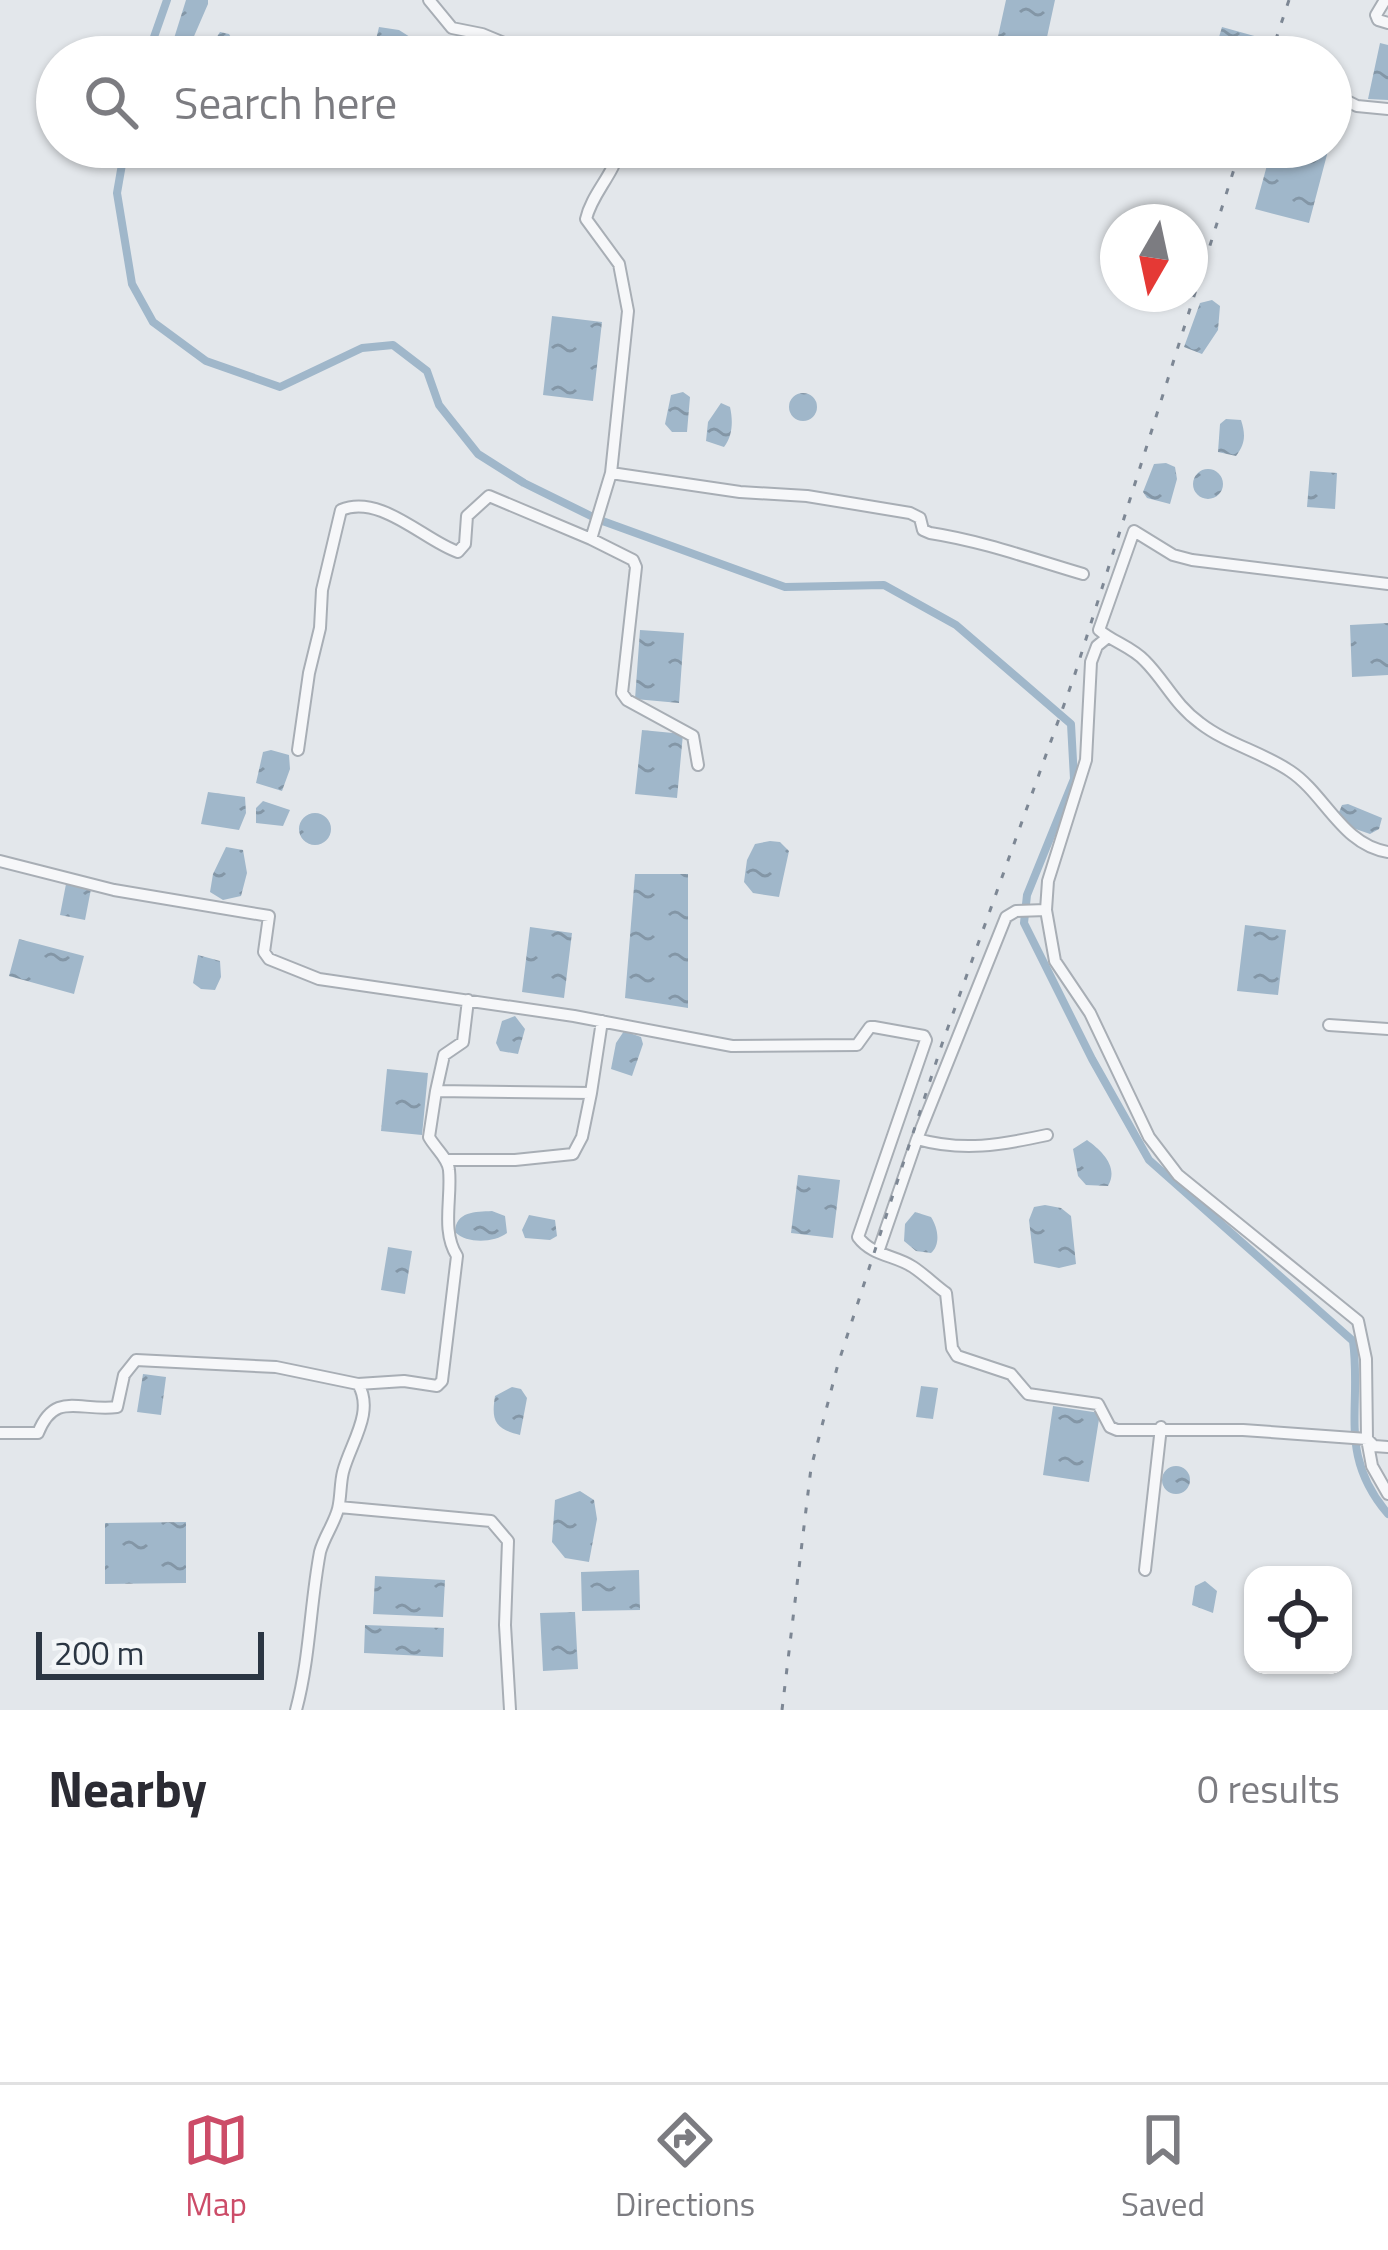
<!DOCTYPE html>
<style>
body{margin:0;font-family:"Titillium Web",sans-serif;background:#f7f7f7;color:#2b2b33}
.controls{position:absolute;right:36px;bottom:36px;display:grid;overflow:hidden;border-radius:24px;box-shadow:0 3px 9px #0004}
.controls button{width:108px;height:108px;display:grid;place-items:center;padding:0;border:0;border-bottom:3px solid #e1e1e2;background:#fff;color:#2b2b33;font:60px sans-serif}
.compass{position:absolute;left:1100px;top:204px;width:108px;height:108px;border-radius:50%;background:#fff;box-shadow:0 3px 9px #0004;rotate:189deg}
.scale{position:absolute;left:36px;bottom:30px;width:228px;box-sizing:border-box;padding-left:12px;border:6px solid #2b3643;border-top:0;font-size:33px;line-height:42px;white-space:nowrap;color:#2b3643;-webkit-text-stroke:9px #f3f6f8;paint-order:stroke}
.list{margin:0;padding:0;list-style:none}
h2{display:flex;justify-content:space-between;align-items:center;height:156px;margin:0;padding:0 48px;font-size:51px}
h2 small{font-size:39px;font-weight:400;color:#7c7c81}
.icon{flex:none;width:66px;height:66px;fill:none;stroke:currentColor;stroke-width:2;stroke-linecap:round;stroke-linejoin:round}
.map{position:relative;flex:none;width:1388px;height:1710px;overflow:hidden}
.search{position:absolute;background:#fff;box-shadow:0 3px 9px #0004;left:36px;right:36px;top:36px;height:132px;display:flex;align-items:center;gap:30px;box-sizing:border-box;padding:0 42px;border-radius:66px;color:#7c7c81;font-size:45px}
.sheet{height:372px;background:#fff}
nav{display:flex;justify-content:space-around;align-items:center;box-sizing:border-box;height:168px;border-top:3px solid #e1e1e2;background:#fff;font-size:33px;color:#7c7c81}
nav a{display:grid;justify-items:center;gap:6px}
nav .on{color:#cc4c68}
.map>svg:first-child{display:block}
.water{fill:url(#water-ripples)}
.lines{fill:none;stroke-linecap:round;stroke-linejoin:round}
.canal{stroke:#a0b7ca;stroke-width:8}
.minor-casing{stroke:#a8aeb5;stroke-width:14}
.minor{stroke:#f6f7f9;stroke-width:10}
.rail{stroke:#7d8794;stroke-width:3;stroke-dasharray:6 12;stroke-linecap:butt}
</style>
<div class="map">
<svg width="1388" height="1710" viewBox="0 0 1388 1710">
<defs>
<pattern id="water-ripples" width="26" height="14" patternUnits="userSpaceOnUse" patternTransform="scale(3)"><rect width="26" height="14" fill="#a0b7ca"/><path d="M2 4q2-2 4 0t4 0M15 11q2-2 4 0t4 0" fill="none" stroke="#8396a6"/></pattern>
</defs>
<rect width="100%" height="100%" fill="#e3e7eb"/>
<!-- water -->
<path class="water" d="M186 0H208V4L185 57 171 54V48Z
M1006 0H1055L1044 51 997 41Z
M379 27 399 30 410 37 405 57 373 52Z
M1222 27 1258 37 1252 57H1213Z
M220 32 229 34 234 42 229 57H204Z
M1380 43 1388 45V100L1368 99Z
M1272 147H1329L1309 223 1255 209Z
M1212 300 1220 306 1218 330 1202 354 1184 347 1200 303Z
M552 316 602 322 593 401 543 395Z
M683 392 690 397 687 432H672L665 424 671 395Z
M789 407a14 14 0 1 1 28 0a14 14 0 1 1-28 0Z
M721 403 730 407C733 420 733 436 724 447L706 441 708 422Z
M1226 419 1241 420C1246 435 1245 444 1236 456L1218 452 1220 424Z
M1166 463 1175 467 1177 479 1170 504 1147 498 1143 492 1154 464Z
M1193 484a15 15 0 1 1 30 0a15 15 0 1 1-30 0Z
M1310 471 1337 473 1335 509 1307 507Z
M1388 623V675L1352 677 1350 625Z
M640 630 684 633 679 703 635 699Z
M642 730 683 734 677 798 635 794Z
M271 750 289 755 290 769 282 791 256 783 263 752Z
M208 792 245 797 246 813 239 830 201 824Z
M263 801 290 810 283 826 256 823V808Z
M1348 804 1382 818 1379 829 1370 834 1344 825 1337 817 1342 805Z
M299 829a16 16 0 1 1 32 0a16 16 0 1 1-32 0Z
M770 841 780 842 789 851 779 897 753 893 744 882 747 860 755 844Z
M226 847 243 850 247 873 241 896 223 900 210 892 213 874Z
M635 874H688V1008L625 998Z
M66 884 91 889 85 920 60 915Z
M1245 925 1286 930 1278 995 1237 991Z
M530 927 572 933 564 998 522 992Z
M19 939 84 956 74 994 9 976Z
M198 955 220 961 221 977 215 990 201 989 193 983Z
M515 1016 525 1029 518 1054 500 1051 496 1043 502 1021Z
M624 1031 641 1037 643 1044 632 1076 611 1069 616 1043Z
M387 1069 428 1073 422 1135 381 1131Z
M1087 1140C1102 1151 1119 1167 1108 1186L1086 1185 1078 1176 1073 1149Z
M798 1175 840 1180 833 1238 791 1233Z
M1045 1205 1061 1208 1071 1216 1076 1264 1059 1268 1034 1263 1029 1220 1034 1207Z
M492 1211 505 1216 507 1233C494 1243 467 1244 455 1232 456 1211 475 1212 492 1211Z
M915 1212 931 1217C938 1228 941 1244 931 1253L916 1251 904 1241 905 1224Z
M529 1215 555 1220 557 1236 550 1240 525 1238 522 1230Z
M388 1247 412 1251 405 1294 381 1290Z
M143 1374 166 1377 161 1415 137 1412Z
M921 1386 938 1388 933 1419 916 1417Z
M512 1387 521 1389 527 1398 520 1435C495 1429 491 1421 495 1396Z
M1053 1406 1100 1413 1089 1482 1043 1475Z
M1162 1480a14 14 0 1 1 28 0a14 14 0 1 1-28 0Z
M580 1491 594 1500 597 1519 589 1562 565 1558 552 1542 555 1500Z
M186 1522V1583L105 1584V1523Z
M639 1570 640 1610 582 1611 581 1572Z
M375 1576 445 1580 443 1617 373 1614Z
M1205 1581 1217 1591 1213 1613 1192 1605 1195 1586Z
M575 1612 578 1669 543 1671 540 1613Z
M365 1625 444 1628 443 1657 364 1653Z"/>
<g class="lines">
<!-- canal -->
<path class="canal" d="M147 57 167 0
M125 147 117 193 132 284 153 322 206 361 280 387 362 348 393 345 427 371 439 405 478 454 524 483 597 519 785 587 884 585 956 625 1071 724 1074 779 1027 895 1024 923 1092 1059 1149 1160 1353 1341C1362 1409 1337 1454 1388 1514"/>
<!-- minor casing -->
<g class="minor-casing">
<path id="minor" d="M429 0 452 28 482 34 538 57
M1385 0 1376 15 1378 20 1388 23
M1331 93 1357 106 1388 109
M620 147C614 175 592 193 586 219L619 264 628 311 611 473 740 492 807 496 910 513 920 518 923 530 930 533C982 541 1032 559 1083 574
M611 473 591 539 633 560 636 567 622 693 627 700 693 736 698 765
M1388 584 1192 560 1173 555 1134 531 1099 630C1113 642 1132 647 1145 661 1165 681 1175 705 1200 723 1227 744 1262 752 1290 771 1325 794 1342 845 1388 852
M1108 637 1097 646 1091 662 1086 760 1048 881 1046 910 1055 961 1090 1013 1149 1137 1178 1175 1358 1321 1366 1359 1367 1439 1372 1466 1388 1494
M298 750 309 673 320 628 322 590 341 510C380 493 425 541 458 552L465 544 467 516 489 496 591 539
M0 861 114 890 269 916 264 952 269 959 319 979 574 1016 732 1046 857 1045 870 1027H874L924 1036 926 1040 858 1237C872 1256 895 1255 913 1267 925 1275 935 1285 946 1293L952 1348 957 1356 1011 1374 1028 1394 1098 1404 1110 1427 1117 1430H1243L1367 1439 1374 1446 1388 1447
M1329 1025 1388 1029
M436 1091 444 1055 463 1042 468 1000
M917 1139 1006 917 1016 911 1046 910
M446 1160H515L573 1154 582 1137 591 1093
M878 1252 917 1139C963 1152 1001 1145 1047 1135
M358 1384 404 1381 437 1386 442 1381 457 1256C441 1231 452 1198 449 1170 448 1158 435 1148 429 1137L436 1091 591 1093 602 1021
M0 1433H38C55 1390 80 1412 117 1407L124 1375 136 1360 276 1367 358 1384C375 1412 350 1444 343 1472 340 1484 341 1497 338 1509 334 1524 324 1537 320 1552 310 1605 310 1658 296 1710
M339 1507 491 1521 508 1541 505 1625 510 1710
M1145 1570 1161 1427"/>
</g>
<!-- minor -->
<use href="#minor" class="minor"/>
<!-- rail -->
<path class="rail" d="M1270 57 1289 0
M782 1710 811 1468 838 1364 942 1044 1074 677 1241 147"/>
</g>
</svg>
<div class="controls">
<button><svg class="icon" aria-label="locate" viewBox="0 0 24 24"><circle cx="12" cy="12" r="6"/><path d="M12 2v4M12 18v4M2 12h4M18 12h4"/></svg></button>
</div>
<svg class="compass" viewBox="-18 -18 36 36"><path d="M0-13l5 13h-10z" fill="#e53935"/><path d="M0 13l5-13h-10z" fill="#7c7c81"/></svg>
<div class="scale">200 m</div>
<div class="search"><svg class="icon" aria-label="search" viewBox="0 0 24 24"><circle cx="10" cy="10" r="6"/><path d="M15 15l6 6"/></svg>Search here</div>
</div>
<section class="sheet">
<h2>Nearby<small>0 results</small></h2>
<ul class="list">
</ul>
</section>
<nav>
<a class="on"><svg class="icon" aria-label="map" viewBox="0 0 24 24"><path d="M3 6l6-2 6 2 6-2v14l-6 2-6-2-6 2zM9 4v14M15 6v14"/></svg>Map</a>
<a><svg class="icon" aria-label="directions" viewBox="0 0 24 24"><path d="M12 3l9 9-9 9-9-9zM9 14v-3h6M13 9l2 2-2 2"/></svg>Directions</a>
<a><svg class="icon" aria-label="saved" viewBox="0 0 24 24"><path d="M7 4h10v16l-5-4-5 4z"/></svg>Saved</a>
</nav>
